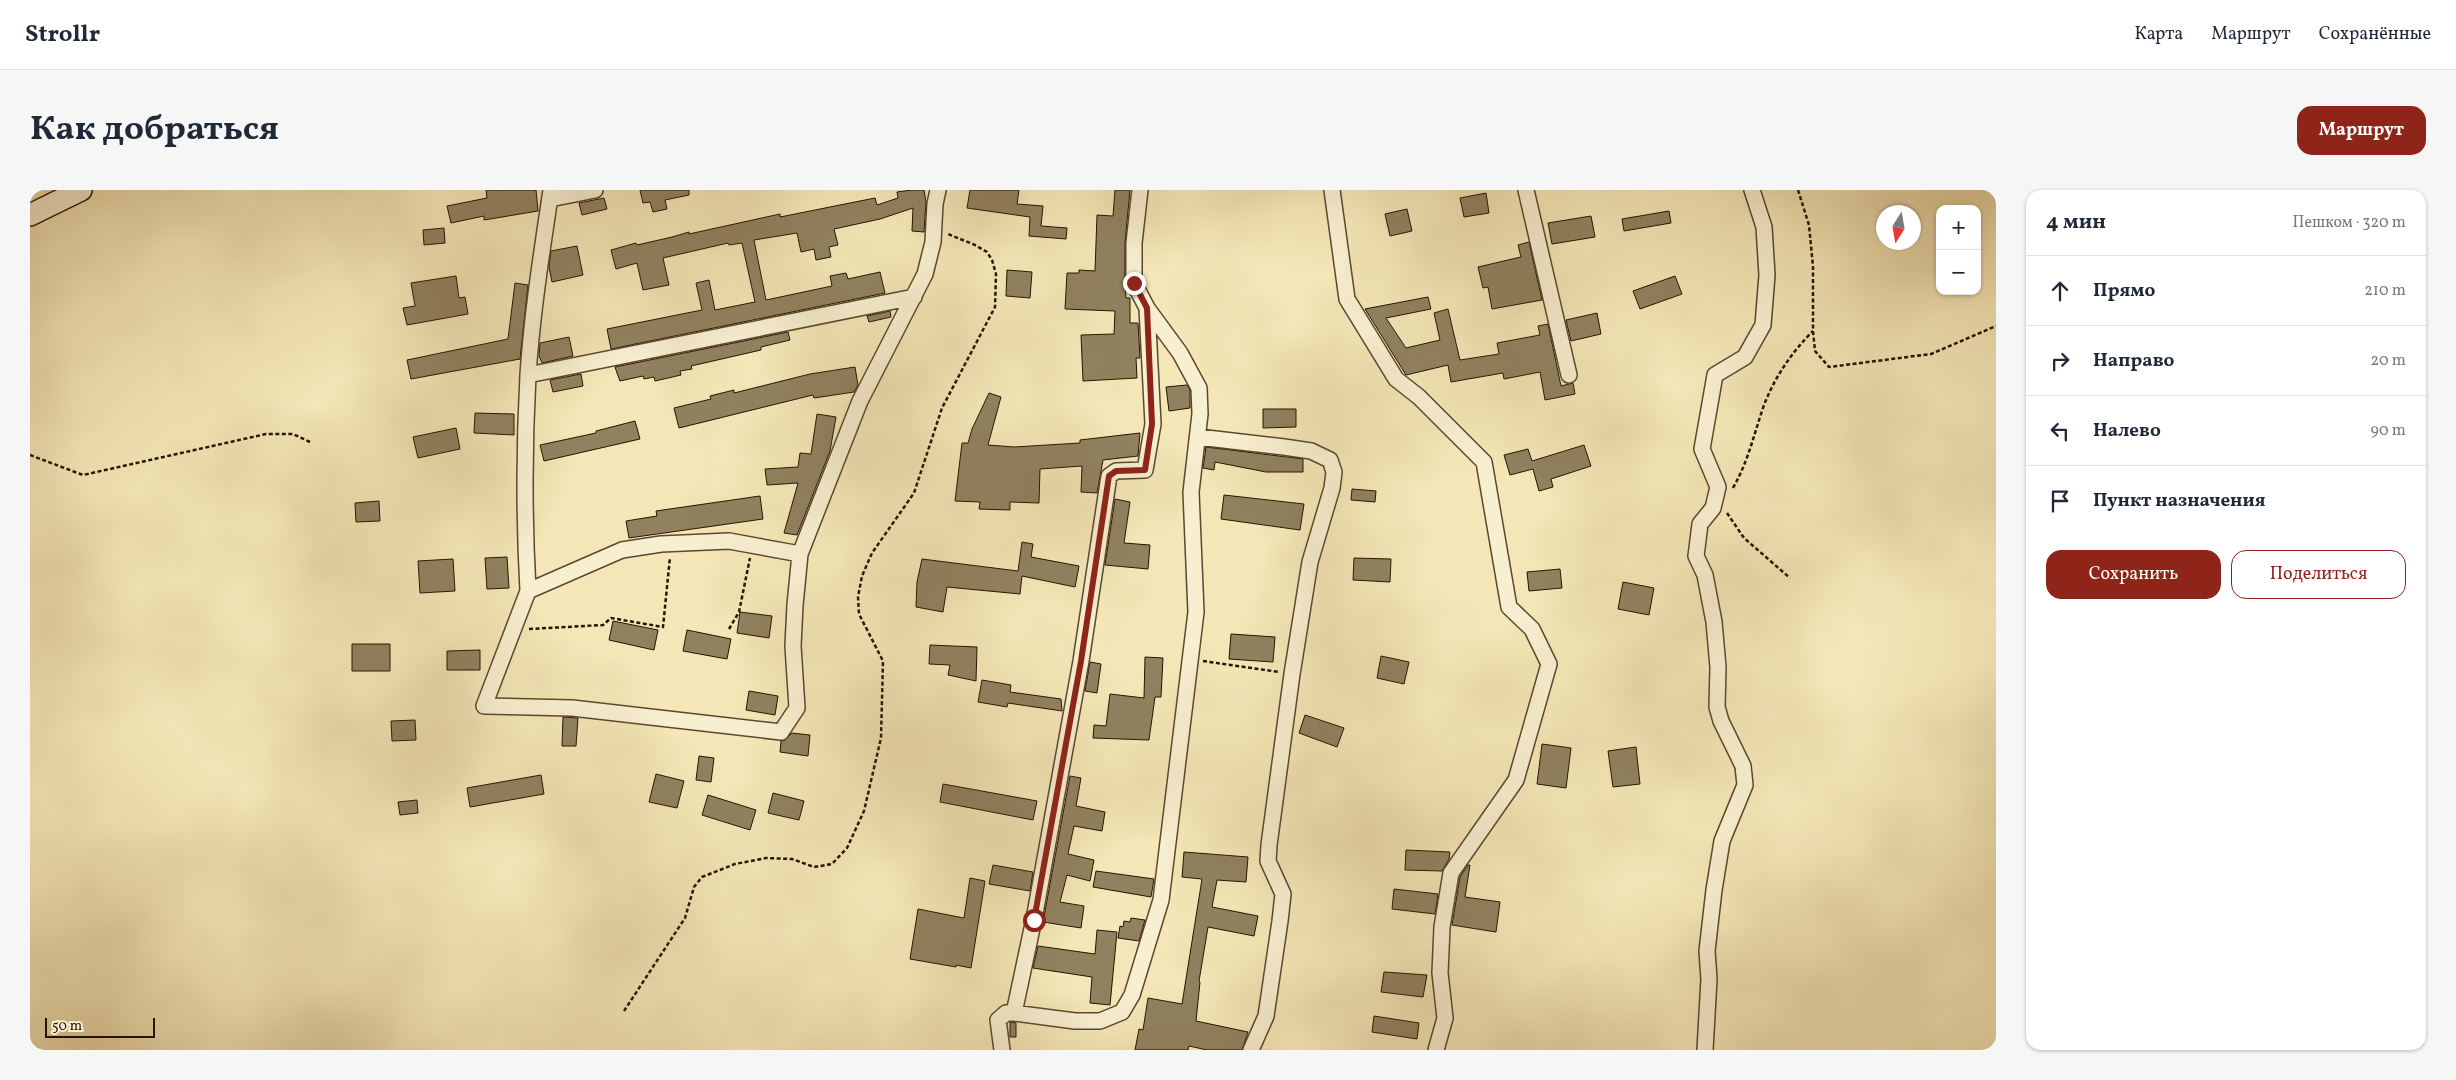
<!DOCTYPE html>
<html lang="ru">
<meta charset="utf-8">
<style>
body{margin:0;font-family:Vollkorn,serif;background:#f6f6f7;color:#1f2937}
.controls{position:absolute;right:15px;top:15px;display:grid;overflow:hidden;border-radius:10px;box-shadow:0 1px 4px #0004}
.controls button{width:45px;height:45px;display:grid;place-items:center;padding:0;border:0;border-bottom:1px solid #e0e1e3;background:#fff;color:#1f2937;font:25px sans-serif}
.compass{position:absolute;left:1846px;top:15px;width:45px;height:45px;border-radius:50%;background:#fff;box-shadow:0 1px 4px #0004;rotate:191deg}
.scale{position:absolute;left:15px;bottom:12px;width:110px;box-sizing:border-box;padding-left:5px;border:2px solid #261400;border-top:0;font-size:14px;line-height:18px;white-space:nowrap;color:#261400;-webkit-text-stroke:4px #f8efd0;paint-order:stroke}
.stop{position:absolute;width:15px;height:15px;margin:-11px;border:4px solid #8f2418;border-radius:50%;background:#fff}
.stop.end{background:#8f2418;border-color:#fff;box-shadow:0 1px 5px #0008}
.list{margin:0;padding:0;list-style:none}
h2{display:flex;justify-content:space-between;align-items:center;height:65px;margin:0;padding:0 20px;font-size:21px}
h2 small{font-size:16px;font-weight:400;color:#747a83}
.list li{display:grid;grid-template-columns:32px 1fr auto;gap:15px;align-items:center;box-sizing:border-box;height:70px;padding:0 20px;border-top:1px solid #e0e1e3}
.list b{display:block;font-size:19px;white-space:nowrap}
.list em{font-size:16px;font-style:normal;color:#747a83}
.actions{display:flex;gap:10px;padding:15px 20px}
.actions a{flex:1;padding:11px 0;border:1px solid #8f2418;border-radius:15px;text-align:center;font-size:18px;color:#8f2418}
.actions .main{background:#8f2418;color:#fff}
.icon{flex:none;width:28px;height:28px;fill:none;stroke:currentColor;stroke-width:2;stroke-linecap:round;stroke-linejoin:round}
.map{position:relative;flex:none;width:1966px;height:860px;overflow:hidden;border-radius:15px}
header{display:flex;align-items:center;gap:30px;box-sizing:border-box;height:70px;padding:0 25px;background:#fff;border-bottom:1px solid #e0e1e3}
header strong{font-size:24px}
nav{display:flex;gap:28px;margin-inline-start:auto;font-size:18px}
.intro{display:flex;align-items:center;justify-content:space-between;box-sizing:border-box;height:120px;padding:0 30px}
h1{margin:0;font-size:35px}
.button{padding:12px 22px;border-radius:15px;background:#8f2418;color:#fff;font-size:18px;font-weight:700}
main{display:flex;gap:30px;padding:0 30px}
aside{flex:1;background:#fff;border-radius:15px;box-shadow:0 1px 4px #0004}
.map>svg:first-child{display:block}
.building{fill:#91815f;stroke:#261400}
.lines{fill:none;stroke-linecap:round;stroke-linejoin:round}
.street-casing{stroke:#5a482e;stroke-width:18}
.secondary-casing{stroke:#261400;stroke-width:24}
.path{stroke:#261400;stroke-width:2.5;stroke-dasharray:4 2.5;stroke-linecap:butt}
.street{stroke:#f8efd0;stroke-width:15}
.secondary{stroke:#f8efd0;stroke-width:21}
.route{stroke:#8f2418;stroke-width:6}
</style>
<header>
<strong>Strollr</strong>
<nav><a>Карта</a><a>Маршрут</a><a>Сохранённые</a></nav>
</header>
<div class="intro"><h1>Как добраться</h1><a class="button">Маршрут</a></div>
<main>
<div class="map">
<svg width="1966" height="860" viewBox="0 0 1966 860">
<rect width="100%" height="100%" fill="#f4e6b6"/>
<filter id="stains"><feTurbulence type="fractalNoise" baseFrequency=".004" numOctaves="4"/><feColorMatrix values="0 0 0 0 .2 0 0 0 0 .09 0 0 0 0 .02 0 0 0 .5 -.17"/></filter>
<radialGradient id="worn" r=".72"><stop offset=".6" stop-color="#630" stop-opacity="0"/><stop offset="1" stop-color="#630" stop-opacity=".3"/></radialGradient>
<!-- building -->
<path class="building" d="M456 0H506L508 21 454 30V26L421 33 417 16 457 8Z
M610 0H659V5L635 10 637 19 623 22 620 12 613 13Z
M882 0H894L896 12 894 42 882 41 883 18 850 29 804 39 808 55 799 57 801 67 786 70 784 59 771 62 767 43 724 50 736 110 802 96 800 86 816 83 818 89 850 82 855 103 581 159 577 139 672 120 666 93 679 90 685 120 725 112 712 53 699 55 698 53 633 68 639 95 613 100 607 73 586 79 581 60 606 53 607 55 642 47 659 42V44L750 24V27L845 8 847 15 868 8 867 2Z
M940 0H989L987 14 1013 16 1011 36 1037 38 1036 49 999 46 1000 27 937 18Z
M1085 0H1100L1095 52V93L1096 108H1100V133H1108L1110 168H1106L1107 188 1053 191 1051 145 1084 144 1085 121 1035 119 1037 83H1049V80L1065 81 1067 25 1083 26Z
M1456 3 1459 23 1434 27 1430 8Z
M574 8 577 19 552 25 549 13Z
M1377 19 1382 41 1360 46 1355 24Z
M1639 21 1641 33 1594 41 1592 29Z
M1561 26 1565 47 1522 54 1518 33Z
M414 38 415 53 394 55 393 40Z
M1499 52 1512 110 1462 119 1458 97 1453 98 1448 77 1491 67 1488 55Z
M547 56 553 85 522 92 519 77 521 61Z
M977 80 1002 82 1000 108 976 106Z
M426 86 429 108 435 107 438 124 377 135 373 118 385 116 381 93Z
M1645 86 1652 104 1610 119 1603 101Z
M485 93 498 95 490 169 381 189 377 170 478 149Z
M1398 107 1401 119 1356 128 1376 158 1410 150 1404 123 1418 119 1430 170 1469 164 1467 153 1510 145 1508 136 1518 134 1531 196 1543 193 1545 204 1515 210 1510 182 1474 189 1473 183 1421 192 1418 175 1376 185 1335 119Z
M860 121 861 127 839 132 837 126Z
M1567 123 1571 144 1541 151 1536 130Z
M758 142 760 150 731 157V160L661 176 662 179 650 181 651 185 625 191 624 187 614 189 613 186 590 191 587 183 585 177Z
M539 147 543 166 512 173 509 166 510 153Z
M825 177 828 195 824 202 784 208 783 205 649 238 644 218 681 209 680 206 704 200V203L780 184Z
M551 184 553 196 523 202 520 190Z
M1157 195 1160 200V218L1139 221 1136 197Z
M959 203 971 207 958 255 984 257 1050 253V250L1110 243 1108 266 1073 270 1067 303 1051 302 1052 276 1010 279 1009 313 980 312V320L949 319 950 312 925 311 932 253H938L942 239Z
M1233 219H1266V237L1233 238Z
M445 223 484 224V245L444 243Z
M787 224 806 227 800 261 767 345 754 343 768 293 737 295 735 279 768 277 770 263 781 264Z
M605 231 610 249 514 271 510 255 566 243V241Z
M426 238 430 259 388 268 383 247Z
M1554 255 1561 276 1521 289 1523 297 1509 301 1503 279 1480 285 1474 265 1498 259 1502 271Z
M1176 257 1273 269V282H1236L1185 272 1184 280 1173 278Z
M1322 299 1346 301 1345 312 1321 310Z
M1194 305 1274 314 1270 340 1191 329Z
M730 306 733 329 599 348 596 331 627 326 626 321Z
M1085 309 1100 312 1094 353 1120 355 1118 379 1075 375Z
M349 311 350 331 326 332 325 313Z
M992 352 1003 354 1001 367 1049 376 1045 397 992 386 990 404 917 397 913 422 886 417 887 392 892 369 988 381Z
M477 367 479 398 457 399 455 368Z
M1324 368 1361 369 1360 392 1323 390Z
M423 369 425 401 390 403 388 371Z
M1530 379 1532 398 1499 401 1497 382Z
M1593 392 1624 398 1619 425 1588 419Z
M710 422 742 426 739 448 707 443Z
M583 431 628 440 624 460 579 450Z
M657 440 701 449 697 469 653 461Z
M1201 444 1245 447 1243 472 1199 469Z
M322 454H360V481H322Z
M900 455 947 457 946 491 918 485 920 475 899 474Z
M450 460V480H417V461Z
M1351 466 1379 472 1374 494 1347 488Z
M1115 467 1133 468 1131 507H1125L1119 550 1063 548 1064 535 1076 536 1080 504 1114 508Z
M1060 472 1071 474 1067 503 1055 501Z
M952 490 981 495 980 502 1031 509 1032 521 978 513 977 517 948 512Z
M719 501 748 506 745 525 716 520Z
M1275 525 1314 538 1307 557 1269 543Z
M533 527 548 528 546 556H532Z
M385 530 386 550 362 551 361 531Z
M762 543 780 545 778 566 750 562 751 551 755 550Z
M1512 554 1541 558 1536 598 1507 594Z
M1606 557 1610 594 1583 597 1578 561Z
M669 566 684 568 681 592 666 590Z
M626 584 654 591 647 618 619 612Z
M511 585 514 604 440 617 437 598Z
M1040 586 1051 588 1046 616 1075 622 1072 641 1044 636 1038 664 1064 670 1060 691 1037 685 1030 712 1054 716 1051 738 1013 732Z
M913 594 1007 611 1003 630 910 612Z
M743 603 774 611 769 630 738 623Z
M678 605 726 620 720 640 672 625Z
M387 610 388 623 370 625 368 612Z
M1376 660 1420 662 1419 669 1412 681 1375 680Z
M1154 662 1218 667 1216 692 1187 690 1182 717 1228 726 1224 746 1178 737 1169 791 1170 792 1166 831 1218 842 1212 860H1177L1159 856 1158 860H1105L1109 839 1113 840 1118 808 1152 814 1172 689 1152 687Z
M963 675 1003 682 1000 701 959 694Z
M1438 675H1440L1435 707 1470 712 1466 742 1422 735 1430 687Z
M1066 681 1124 689 1121 707 1063 697Z
M940 688 955 691 941 778 926 775V777L880 769 888 719 934 728Z
M1364 699 1408 704 1405 724 1362 719Z
M1101 728 1115 730 1109 751 1088 748 1090 736 1093 737 1094 731 1100 732Z
M1067 740 1087 742 1080 815 1060 813 1062 787 1003 778 1008 756 1065 764Z
M1354 782 1397 785 1393 807 1351 802Z
M1344 826 1389 833 1387 849 1342 842Z
M980 832 986 833V847H980Z"/>
<g class="lines">
<!-- street casing -->
<g class="street-casing">
<path id="street" d="M1302 0 1317 109 1366 189 1389 207 1454 272 1479 417 1502 439 1519 474 1486 590 1421 683 1412 737 1410 783 1415 828 1406 860
M1496 0 1539 185
M520 9 565 0
M498 185 884 107
M1168 247 1254 257 1281 261 1300 270 1304 282 1302 298 1280 372 1262 484 1239 655 1238 671 1253 704 1250 731 1236 826 1221 860
M770 364 765 415 763 456 767 518 751 542 542 518 454 516 498 401 592 360 631 354 699 351 770 364 830 211 895 84 903 52 905 14 908 0
M498 401C494 329 494 257 498 185 502 123 512 61 521 0
M984 823 1045 831H1070L1092 822 1102 805 1131 710 1166 422 1161 302 1170 224 1169 198 1150 163 1117 118 1104 93V53L1110 0
M972 860 968 830 976 823H984L1004 729 1051 471 1079 286 1086 281 1115 280 1123 234 1117 118
M1675 860 1679 789 1677 761 1684 700 1692 651 1715 595 1713 576 1691 531 1687 517 1688 477 1684 432 1675 385 1666 366 1670 334 1683 318 1688 297 1672 259 1685 185 1715 167 1733 135 1737 85 1734 37 1722 0"/>
</g>
<!-- secondary casing -->
<g class="secondary-casing">
<path id="secondary" d="M0 25 51 0"/>
</g>
<!-- path -->
<path class="path" d="M1768 0 1779 35 1783 77V141L1785 161 1799 177 1901 164 1966 136
M0 265 53 285 236 244H263L280 252
M1703 298C1718 272 1724 244 1734 215 1745 187 1761 163 1783 141
M1697 323 1714 348 1760 388
M499 439 573 435 581 428 633 437 640 367
M699 439 709 422 720 368
M1173 471 1249 482
M594 821 655 728 664 697 672 687 705 674 736 668 762 669 784 677 802 674 817 658 834 621 851 548 853 471 829 424 828 407 832 386 842 363 884 303 912 218 965 117 966 84 962 70 957 62 945 55 918 44"/>
<!-- street -->
<use href="#street" class="street"/>
<!-- secondary -->
<use href="#secondary" class="secondary"/>
</g>
<g class="lines">
<!-- route -->
<path class="route" d="M1004 730 1051 471 1079 286 1086 281 1115 280 1122 234 1117 118 1104 93"/>
</g>
<rect width="100%" height="100%" filter="url(#stains)"/>
<rect width="100%" height="100%" fill="url(#worn)"/>
</svg>
<div class="controls">
<button>+</button>
<button>−</button>
</div>
<svg class="compass" viewBox="-18 -18 36 36"><path d="M0-13l5 13h-10z" fill="#e53935"/><path d="M0 13l5-13h-10z" fill="#747a83"/></svg>
<div class="scale">50 m</div>
<div class="stop" style="left:1004px;top:730px"></div>
<div class="stop end" style="left:1104px;top:93px"></div>
</div>
<aside>
<h2>4 мин<small>Пешком · 320 m</small></h2>
<ul class="list">
<li><svg class="icon" aria-label="ahead" viewBox="0 0 24 24"><path d="M12 20V5M6 11l6-6 6 6"/></svg><div><b>Прямо</b></div><em>210 m</em></li>
<li><svg class="icon" aria-label="right" viewBox="0 0 24 24"><path d="M7 20v-9h11M14 6l5 5-5 5"/></svg><div><b>Направо</b></div><em>20 m</em></li>
<li><svg class="icon" aria-label="left" viewBox="0 0 24 24"><path d="M17 20v-9H6M10 6l-5 5 5 5"/></svg><div><b>Налево</b></div><em>90 m</em></li>
<li><svg class="icon" aria-label="arrive" viewBox="0 0 24 24"><path d="M6 21V4h12l-3 4 3 4H6"/></svg><div><b>Пункт назначения</b></div></li>
</ul>
<div class="actions"><a class="main">Сохранить</a><a>Поделиться</a></div>
</aside>
</main>
